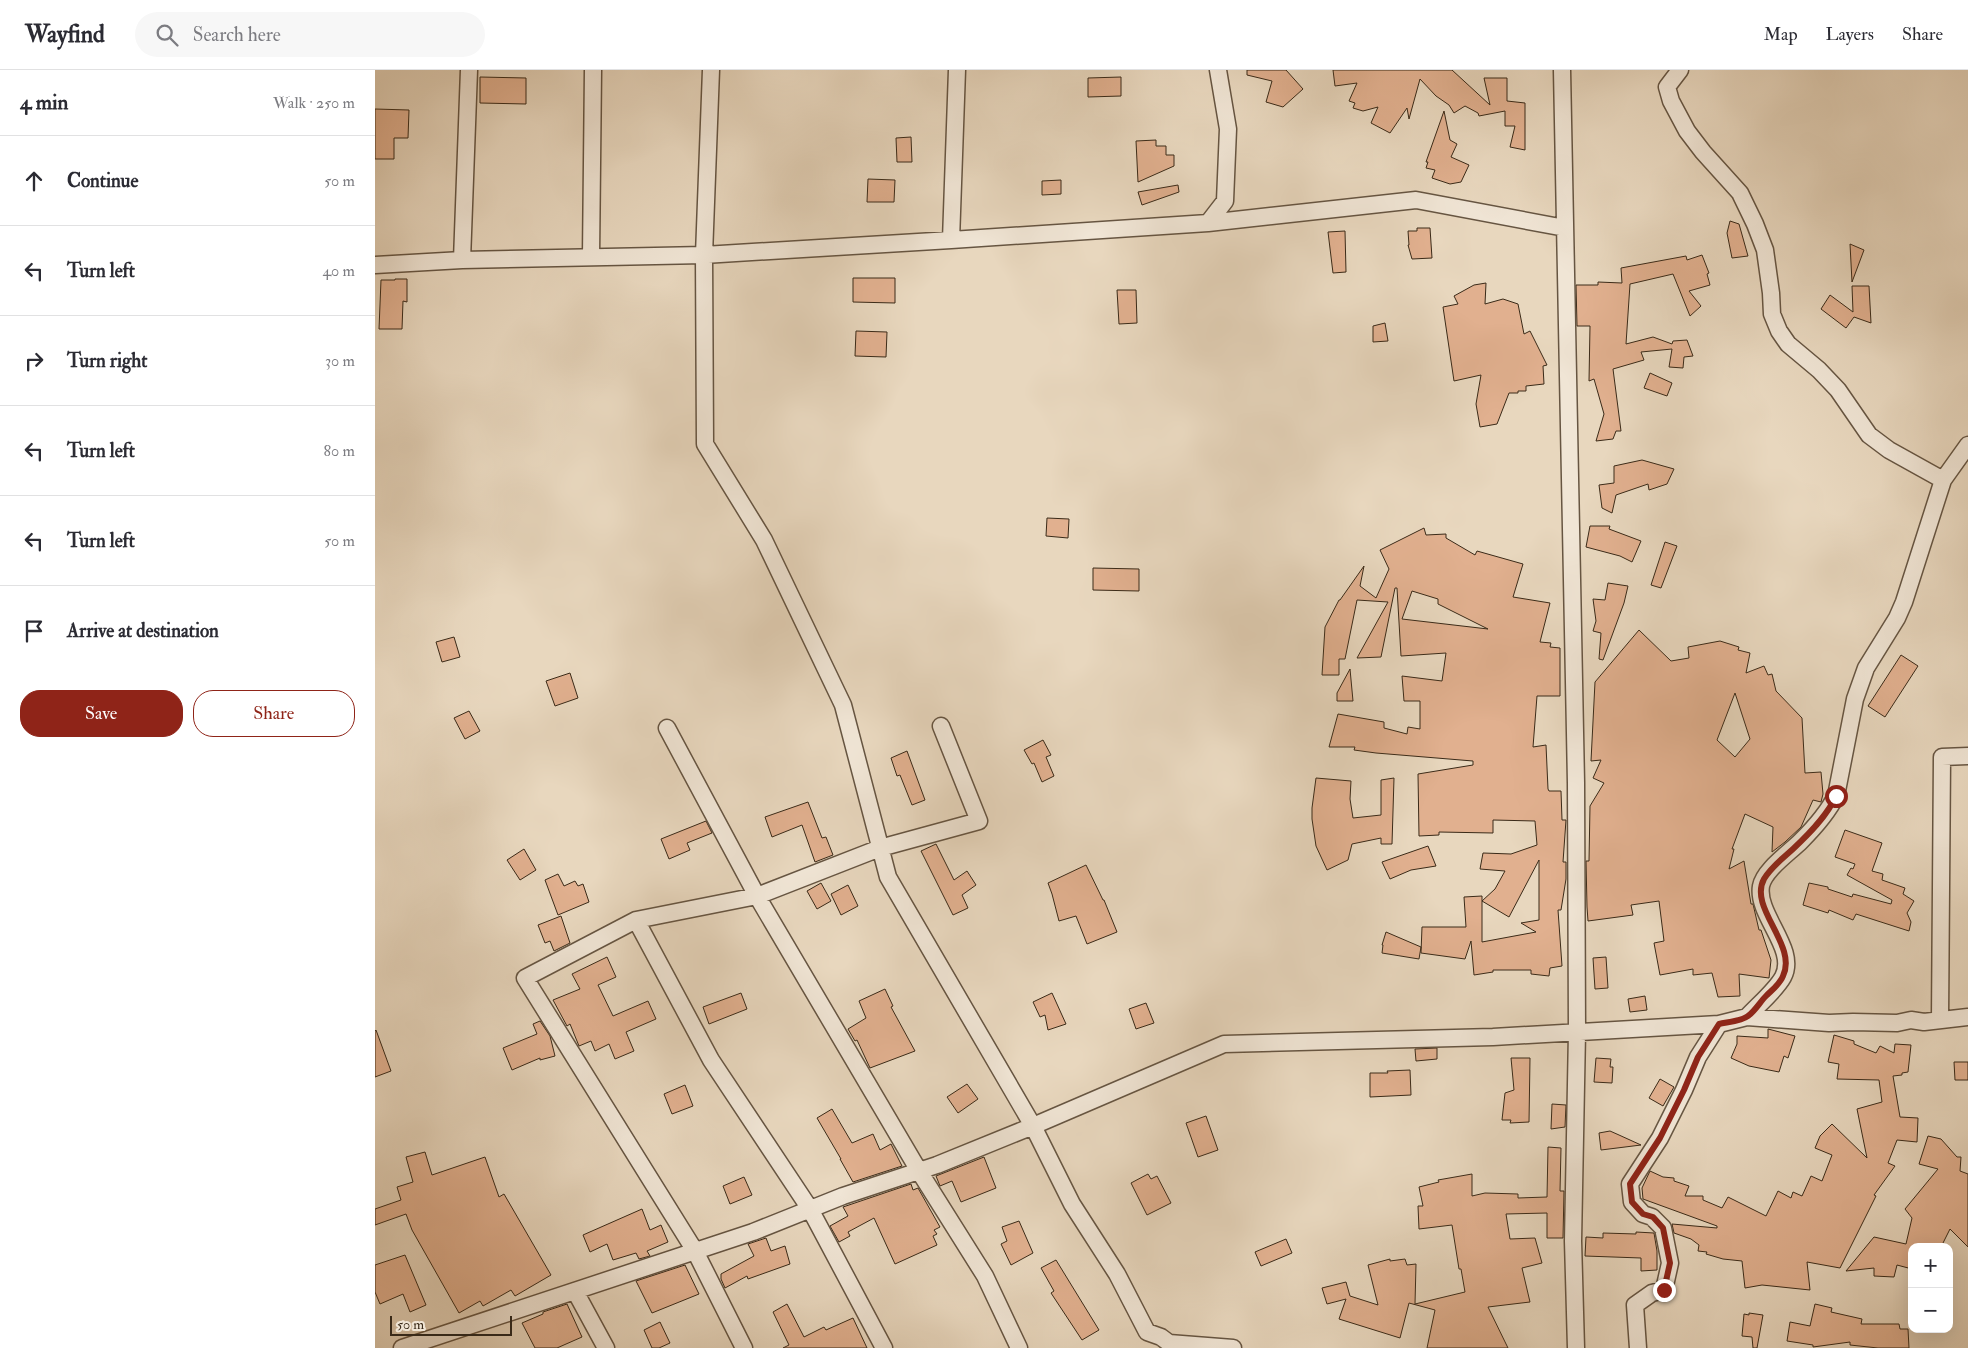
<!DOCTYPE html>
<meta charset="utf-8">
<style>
body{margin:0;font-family:"IM FELL Double Pica",serif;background:#f7f7f7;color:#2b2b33}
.controls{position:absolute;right:15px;bottom:15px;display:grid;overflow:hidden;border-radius:10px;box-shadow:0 5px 20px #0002}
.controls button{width:45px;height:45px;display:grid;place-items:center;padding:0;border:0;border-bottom:1px solid #e1e1e2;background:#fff;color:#2b2b33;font:25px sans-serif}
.scale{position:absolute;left:15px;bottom:12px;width:122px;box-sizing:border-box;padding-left:5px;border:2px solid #3a2a18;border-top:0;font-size:14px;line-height:18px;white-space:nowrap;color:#3a2a18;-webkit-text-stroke:4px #f0e5d5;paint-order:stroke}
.stop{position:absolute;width:15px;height:15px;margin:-11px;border:4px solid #8f2418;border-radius:50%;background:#fff}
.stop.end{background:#8f2418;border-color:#fff;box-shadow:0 1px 5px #0008}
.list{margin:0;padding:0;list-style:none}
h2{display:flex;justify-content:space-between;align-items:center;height:65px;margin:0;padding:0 20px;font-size:21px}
h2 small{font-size:16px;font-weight:400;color:#7c7c81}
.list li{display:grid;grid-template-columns:32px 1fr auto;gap:15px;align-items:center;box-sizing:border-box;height:90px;padding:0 20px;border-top:1px solid #e1e1e2}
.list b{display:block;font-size:19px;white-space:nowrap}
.list em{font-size:16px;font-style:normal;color:#7c7c81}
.actions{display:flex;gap:10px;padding:15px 20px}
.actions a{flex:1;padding:11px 0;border:1px solid #8f2418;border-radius:20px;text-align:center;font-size:18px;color:#8f2418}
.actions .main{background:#8f2418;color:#fff}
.icon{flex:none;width:28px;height:28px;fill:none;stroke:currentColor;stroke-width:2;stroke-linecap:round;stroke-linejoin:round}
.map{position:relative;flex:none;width:1593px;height:1278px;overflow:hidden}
header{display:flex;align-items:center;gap:30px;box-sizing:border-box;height:70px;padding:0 25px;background:#fff;border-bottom:1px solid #e1e1e2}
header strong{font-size:24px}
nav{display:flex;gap:28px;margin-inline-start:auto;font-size:18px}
.search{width:350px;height:45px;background:#f7f7f7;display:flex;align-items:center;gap:12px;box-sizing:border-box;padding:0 18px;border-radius:28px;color:#7c7c81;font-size:19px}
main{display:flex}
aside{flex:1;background:#fff}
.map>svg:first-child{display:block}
.building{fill:#e1b08f;stroke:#3a2a18;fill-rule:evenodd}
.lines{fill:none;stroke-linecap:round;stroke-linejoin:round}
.minor-casing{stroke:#665542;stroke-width:19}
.minor{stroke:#f0e5d5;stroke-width:16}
.route{stroke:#8f2418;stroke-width:6}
</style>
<header>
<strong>Wayfind</strong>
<div class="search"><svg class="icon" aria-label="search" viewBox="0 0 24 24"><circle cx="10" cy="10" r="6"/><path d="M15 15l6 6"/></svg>Search here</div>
<nav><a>Map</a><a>Layers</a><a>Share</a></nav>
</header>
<main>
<aside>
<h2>4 min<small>Walk · 250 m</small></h2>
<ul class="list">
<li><svg class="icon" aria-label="ahead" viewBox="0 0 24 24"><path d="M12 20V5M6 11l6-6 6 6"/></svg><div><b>Continue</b></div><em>50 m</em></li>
<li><svg class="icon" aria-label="left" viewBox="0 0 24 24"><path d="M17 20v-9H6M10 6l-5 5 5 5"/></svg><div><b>Turn left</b></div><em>40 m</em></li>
<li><svg class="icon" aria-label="right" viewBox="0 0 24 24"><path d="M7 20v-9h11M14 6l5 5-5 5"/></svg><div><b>Turn right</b></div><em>30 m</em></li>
<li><svg class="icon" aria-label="left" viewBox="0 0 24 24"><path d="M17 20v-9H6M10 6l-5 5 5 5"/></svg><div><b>Turn left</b></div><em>80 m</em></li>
<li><svg class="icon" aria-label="left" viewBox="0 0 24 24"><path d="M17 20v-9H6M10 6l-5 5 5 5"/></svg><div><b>Turn left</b></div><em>50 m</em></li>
<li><svg class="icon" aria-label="arrive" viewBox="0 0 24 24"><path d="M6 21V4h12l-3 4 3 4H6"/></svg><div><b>Arrive at destination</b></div></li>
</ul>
<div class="actions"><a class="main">Save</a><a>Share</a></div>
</aside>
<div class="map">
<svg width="1593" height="1278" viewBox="0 0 1593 1278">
<rect width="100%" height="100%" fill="#e8d7be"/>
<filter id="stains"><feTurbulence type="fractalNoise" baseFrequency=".004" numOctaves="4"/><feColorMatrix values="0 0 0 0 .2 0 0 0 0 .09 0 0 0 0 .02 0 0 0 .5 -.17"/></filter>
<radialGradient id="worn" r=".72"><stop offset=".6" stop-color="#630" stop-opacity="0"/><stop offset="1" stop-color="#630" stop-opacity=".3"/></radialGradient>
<!-- building -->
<path class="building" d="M872 0H911L928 19 908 37 891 32 897 11 872 5Z
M958 0H1077L1115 35 1109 8H1132V31L1150 33V80L1135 77 1140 56H1130V41L1104 46 1103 43 1090 36 1079 43 1074 35 1061 26 1045 9 1034 49 1032 38 1015 63 996 53 1003 37 988 41 978 38 980 33 974 31 982 13 960 16Z
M105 7 151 8V34L105 33Z
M746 7V26L713 27V8Z
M0 39 34 40 33 68H19V89H0Z
M1069 41 1075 70 1082 74 1076 87 1094 95 1086 112 1075 114 1057 108 1060 100 1051 98 1053 92H1051Z
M536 67 537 92H522L521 68Z
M781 70V76H791V85H799V96L763 112 761 71Z
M493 109 520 110 519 132H492Z
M686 110V124L667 125V111Z
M803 115 804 122 767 135 763 122Z
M1355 151 1364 154 1373 186 1357 188 1352 163Z
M1042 158H1055L1057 188 1037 189 1033 175H1034L1033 161H1042Z
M970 161 971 202 958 203 953 162Z
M1475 174 1489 180 1477 212Z
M1327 185 1334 203 1332 204 1335 215 1314 221 1326 236 1315 246 1298 204 1255 214 1251 274 1278 267 1297 274 1298 271 1312 270 1318 286 1309 287 1308 298 1294 297 1297 279 1266 282 1269 290 1238 299 1246 361H1241L1238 369 1221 371 1229 344 1219 309 1214 311 1215 256H1202L1201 215H1223V212L1247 213 1246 198 1311 186 1312 190Z
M478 208H520V233L478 232Z
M20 209H32V232L28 231 27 259H4L6 210H20Z
M1111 213 1110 234 1128 229 1143 234 1149 264 1155 261 1172 295 1168 296 1169 314 1151 316V321H1143V323H1134L1122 354 1105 357 1101 334 1106 305 1079 311 1068 237 1083 234 1079 226 1099 215Z
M1477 216H1494L1496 253 1479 247 1471 258 1446 239 1455 225 1478 242Z
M742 220H761L762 253 744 254Z
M1010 253 1013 271 998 272V256Z
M481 261 512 262 511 287 480 286Z
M1275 303 1297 313 1292 326 1269 318Z
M1267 390 1299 399 1292 414 1274 420 1273 414 1241 425 1237 443 1227 438 1224 415 1239 413V396Z
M672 448 694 449 693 468 671 466Z
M1215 456H1235L1234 459 1266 471 1257 492 1245 486 1211 477Z
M1049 458 1051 465 1071 464V468L1100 485 1102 481 1148 494 1138 527 1175 533 1165 572 1176 573 1175 577 1185 578V626H1162L1158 677 1171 675 1173 719 1174 721H1186L1187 750H1191L1188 792H1191V809L1186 840H1183L1187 896 1175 898 1174 906 1156 904V900H1118V902L1099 905 1096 871 1090 889 1046 883 1047 857H1091L1089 827 1107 826V831L1120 819 1130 801 1105 799 1108 783 1136 784 1162 775 1160 751 1118 750V763L1064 762V765L1044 766 1043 704 1098 695V691L1001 683 979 680 980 677H954L963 644 1009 652V658L1032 664 1033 657 1045 659V631H1029L1027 606 1067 611 1071 583 1026 586 1022 518H1020L1006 587 982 588 1013 532 982 530 970 589H964V605H947L950 557 964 530H965L989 496 985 516 1001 528 1014 499 1005 480ZM1037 521 1063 529V534L1113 559 1027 549ZM1164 790V850L1146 853 1161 862 1107 872V831L1134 847Z
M1290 472 1302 476 1286 518 1276 515Z
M718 498 764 499V521L718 520Z
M1233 513 1253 516 1249 533 1228 590 1224 589 1226 563 1218 561 1221 551 1218 529 1230 530Z
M1264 560 1296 591 1314 588 1313 577 1345 571 1364 577 1363 580 1375 583 1371 603 1389 596 1393 605 1397 604 1401 621 1427 648 1430 703 1446 702 1448 724 1446 732 1438 730 1426 757 1410 772 1397 782 1398 757 1370 744 1357 779H1359L1354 799 1369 791 1376 834H1378L1384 860H1386L1396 890 1394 908 1364 904 1365 926 1343 927 1337 903 1318 905V899L1285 905 1279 873 1289 871 1284 831 1256 835 1258 845 1213 851 1212 837 1211 791H1214L1215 736 1229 713 1218 708 1226 690 1216 691 1220 612ZM1360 623 1375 669 1360 687 1342 670Z
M79 567 85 587 67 592 61 572Z
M1526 585 1543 596 1510 647 1493 636Z
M975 599 978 631H962V623Z
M195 603 203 628 180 636 171 611Z
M94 641 105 661 90 669 79 648Z
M668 670 676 685 671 687 679 706 667 712 659 693 657 694 649 680Z
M532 681 550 730 537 735 525 705 522 706 516 688Z
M941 708 976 711 975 729 978 748 1006 745V710L1019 708 1017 774H1006V768L977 774 973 790 952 800 941 776 937 749V738Z
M433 732 447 768 451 767 458 785 440 792 427 755 397 767 390 747Z
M331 751 337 763 312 773 315 780 294 789 286 769Z
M1470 760 1507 773 1497 801 1508 804 1507 810 1530 818 1528 824 1539 831 1532 843 1536 852 1534 861 1481 844 1478 850 1454 840 1453 843 1428 835 1434 813 1453 817V819L1477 827 1478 824 1516 834 1517 830 1472 805 1476 798 1478 799 1480 794 1460 787Z
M561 774 579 810 592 801 601 815 587 825 593 838 578 845 546 781Z
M1053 776 1061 796 1036 800 1015 809 1007 792Z
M149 779 161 800 145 810 132 790Z
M711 795 728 830H729L742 862 712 874 701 846 684 851 677 824 673 813Z
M183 804 189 816 200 811 203 816 208 814 214 832 183 845 170 810Z
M446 813 456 831 442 839 432 821Z
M473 815 483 836 466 845 456 824Z
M186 846 195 873 179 881 175 871 170 873 163 855Z
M1011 862 1046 877 1044 889 1007 883 1008 875H1007Z
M232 887 241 907 223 915 238 946 273 931 281 949 251 962 259 981 240 989 234 974 220 981 216 971 204 976 195 954 192 956 178 930 205 919 197 904Z
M1231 887 1233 918 1220 919 1218 888Z
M510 919 518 936 516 937 540 981 495 998 482 970 480 971 473 959 491 948 484 931Z
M366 923 372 939 334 954 328 937Z
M677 923 691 954 673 960 670 945 665 947 658 932Z
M1270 926 1272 940 1255 942 1253 929Z
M771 933 779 953 761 959 754 939Z
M165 951 175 966 180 986 165 990V988L137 1000 128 978 162 964 158 954Z
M1393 959 1420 966 1413 988 1409 986 1404 1002 1374 996 1356 988 1362 974V966L1393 968Z
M1 960 16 1001 0 1007V961Z
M1459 965 1479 971V974L1501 983 1505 976 1519 983 1520 974 1536 975 1533 1002 1527 1003V1005L1518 1006 1525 1047 1543 1048 1542 1072 1522 1070 1513 1093 1520 1096 1499 1125 1501 1126 1465 1198 1432 1192 1435 1220 1387 1215 1370 1218 1367 1191 1348 1189 1331 1184 1332 1182 1323 1181 1324 1175 1316 1169 1299 1163 1297 1154 1342 1158V1156L1268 1129 1267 1118 1275 1101 1288 1107 1299 1108V1111L1314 1116 1310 1126H1328V1130L1347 1138 1353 1127 1391 1146 1403 1121 1416 1128 1418 1122 1427 1126 1436 1106 1447 1111 1457 1085 1440 1078 1445 1066 1457 1054 1492 1088 1482 1039 1507 1032 1504 1010 1462 1009 1464 994 1453 992Z
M1062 978V989L1041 991 1040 979Z
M1136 988H1155L1154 1052 1135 1053 1136 1050H1127L1130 1023 1139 1020Z
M1221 988 1236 989 1235 997H1238L1237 1013 1219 1012Z
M1579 992H1593V1010H1580Z
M1035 1000 1036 1025 995 1027V1003H1013L1012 1001Z
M1285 1009 1299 1017 1288 1036 1274 1028Z
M592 1014 603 1029 583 1043 572 1027Z
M310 1015 318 1036 297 1044 289 1024Z
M1177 1034 1191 1035 1190 1057 1176 1059Z
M457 1039 477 1073 498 1064 505 1080 516 1074 527 1096 478 1112 465 1089H466L442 1048Z
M831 1046 843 1080 823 1087 811 1053Z
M1235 1061 1244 1065 1266 1075 1226 1080 1224 1063Z
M1553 1066 1566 1069 1582 1087H1586L1585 1101 1593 1104V1177L1575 1159 1566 1177H1537V1199L1522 1195 1519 1207 1499 1206V1198L1471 1201 1499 1167 1531 1174 1537 1148 1530 1139 1563 1099 1544 1094Z
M1173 1077 1186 1078 1185 1121H1189L1188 1168H1172V1143L1131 1144 1135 1169 1160 1168 1167 1193 1147 1198 1155 1232 1113 1237 1133 1278H1052L1060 1240 1034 1233 1025 1268 964 1249 971 1229 952 1234 947 1218 971 1212 975 1226 1003 1235 993 1195 1015 1189V1191L1030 1189 1032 1195 1041 1194 1040 1234 1090 1222 1086 1199H1084L1077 1155 1044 1159 1043 1136H1048L1044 1117 1064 1112 1063 1110 1097 1104V1126L1110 1123 1143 1124V1128L1172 1127Z
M50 1082 57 1105 110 1087 124 1127 129 1124 176 1205 140 1226 136 1220 108 1236 105 1231 84 1243 37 1160 31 1144 0 1155V1139L26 1130 22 1117 38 1112 31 1087Z
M609 1087 621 1118 586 1132 577 1111 565 1116 561 1106Z
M773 1104 776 1109 782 1106 796 1133 772 1145 756 1113Z
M369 1107 377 1125 355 1134 348 1116Z
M536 1114 538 1120 543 1118 565 1157 559 1160 562 1164 558 1166 562 1175 520 1194 499 1148 473 1162 475 1166 464 1172 455 1156 473 1146 468 1137Z
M267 1139 275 1160 286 1155 293 1172 272 1181 275 1186 264 1189 261 1183 238 1190 232 1174 215 1182 208 1165Z
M644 1151 658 1183 636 1195 626 1174 632 1171 627 1157Z
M1261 1162 1279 1163 1282 1181V1200L1266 1201V1188L1210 1186 1211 1167 1228 1168V1163L1261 1164Z
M391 1168 396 1181 410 1176 415 1194 373 1209 372 1206 350 1218 346 1209V1204L379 1186 373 1174Z
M911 1169 917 1183 886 1196 880 1182Z
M30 1185 51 1235 35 1242 28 1224 5 1234 0 1222V1195Z
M681 1190 724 1260 707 1270 676 1223 679 1221 666 1198Z
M310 1195 324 1224 277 1243 261 1211Z
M192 1234 207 1267 182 1278H160L147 1253 168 1244V1242Z
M412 1234 429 1267 449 1257 451 1260 478 1248 492 1278H408L414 1275 398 1242Z
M1440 1234 1457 1238 1456 1242 1487 1249 1486 1254H1524L1525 1259H1533L1534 1278H1503L1475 1275V1272L1438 1277V1275L1412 1271 1415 1252 1435 1256Z
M1374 1243 1388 1245 1382 1278H1378L1377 1267 1367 1266 1369 1244 1374 1245Z
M285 1252 295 1273 284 1278H277L269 1260Z"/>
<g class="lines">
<!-- minor casing -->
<g class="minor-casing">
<path id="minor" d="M336 0 329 185 330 374 389 470 468 635 513 807 658 1056 849 974 1118 967 1344 954
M1187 0 1201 713 1202 962 1198 1171 1201 1278
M1305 0 1292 17 1296 31 1312 61 1328 82 1365 123 1380 154 1390 180 1396 223 1397 244 1404 261 1413 274 1444 300 1463 320 1494 365 1514 380 1568 410
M833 153 850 131 853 59 843 0
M576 170 582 0
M216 187 218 0
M87 190 94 0
M0 195 87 190 329 185 576 170 833 153 1041 130 1190 158
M292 658 382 826 544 1101 610 1206 644 1278
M261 850 336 990 435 1139 509 1278
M1372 947C1383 935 1401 920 1408 907 1423 879 1381 845 1386 816 1389 800 1414 783 1426 771 1439 758 1453 742 1461 726L1480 629 1491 598 1522 548 1529 532 1568 410 1593 375
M1565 950 1567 687 1593 686
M200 1221 231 1278
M27 1278 378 1162 468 1126 562 1095 658 1056 697 1134 742 1204 772 1262 786 1267 794 1273 858 1278
M369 1278 320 1181 150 908 261 850 382 826 505 778 604 751 566 656
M1263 1278 1260 1235 1277 1223 1289 1220 1295 1193 1288 1158 1277 1147 1268 1144 1257 1132 1255 1114 1285 1068 1309 1020 1323 987 1344 954 1372 947 1454 953 1478 952 1522 953 1536 950 1549 952 1593 947"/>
</g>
<!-- minor -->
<use href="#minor" class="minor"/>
</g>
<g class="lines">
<!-- route -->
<path class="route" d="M1289 1220 1295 1193 1288 1158 1278 1147 1268 1144 1257 1132 1255 1114 1285 1068 1309 1020 1323 987 1344 954C1353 952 1367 951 1373 946 1380 941 1385 932 1391 926 1397 920 1405 914 1408 906 1423 875 1373 838 1389 809 1396 797 1408 788 1418 779 1434 764 1452 746 1461 726"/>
</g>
<rect width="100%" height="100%" filter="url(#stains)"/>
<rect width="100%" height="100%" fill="url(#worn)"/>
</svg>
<div class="controls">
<button>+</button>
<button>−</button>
</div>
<div class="scale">50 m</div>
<div class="stop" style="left:1461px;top:726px"></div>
<div class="stop end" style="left:1289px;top:1220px"></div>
</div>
</main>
